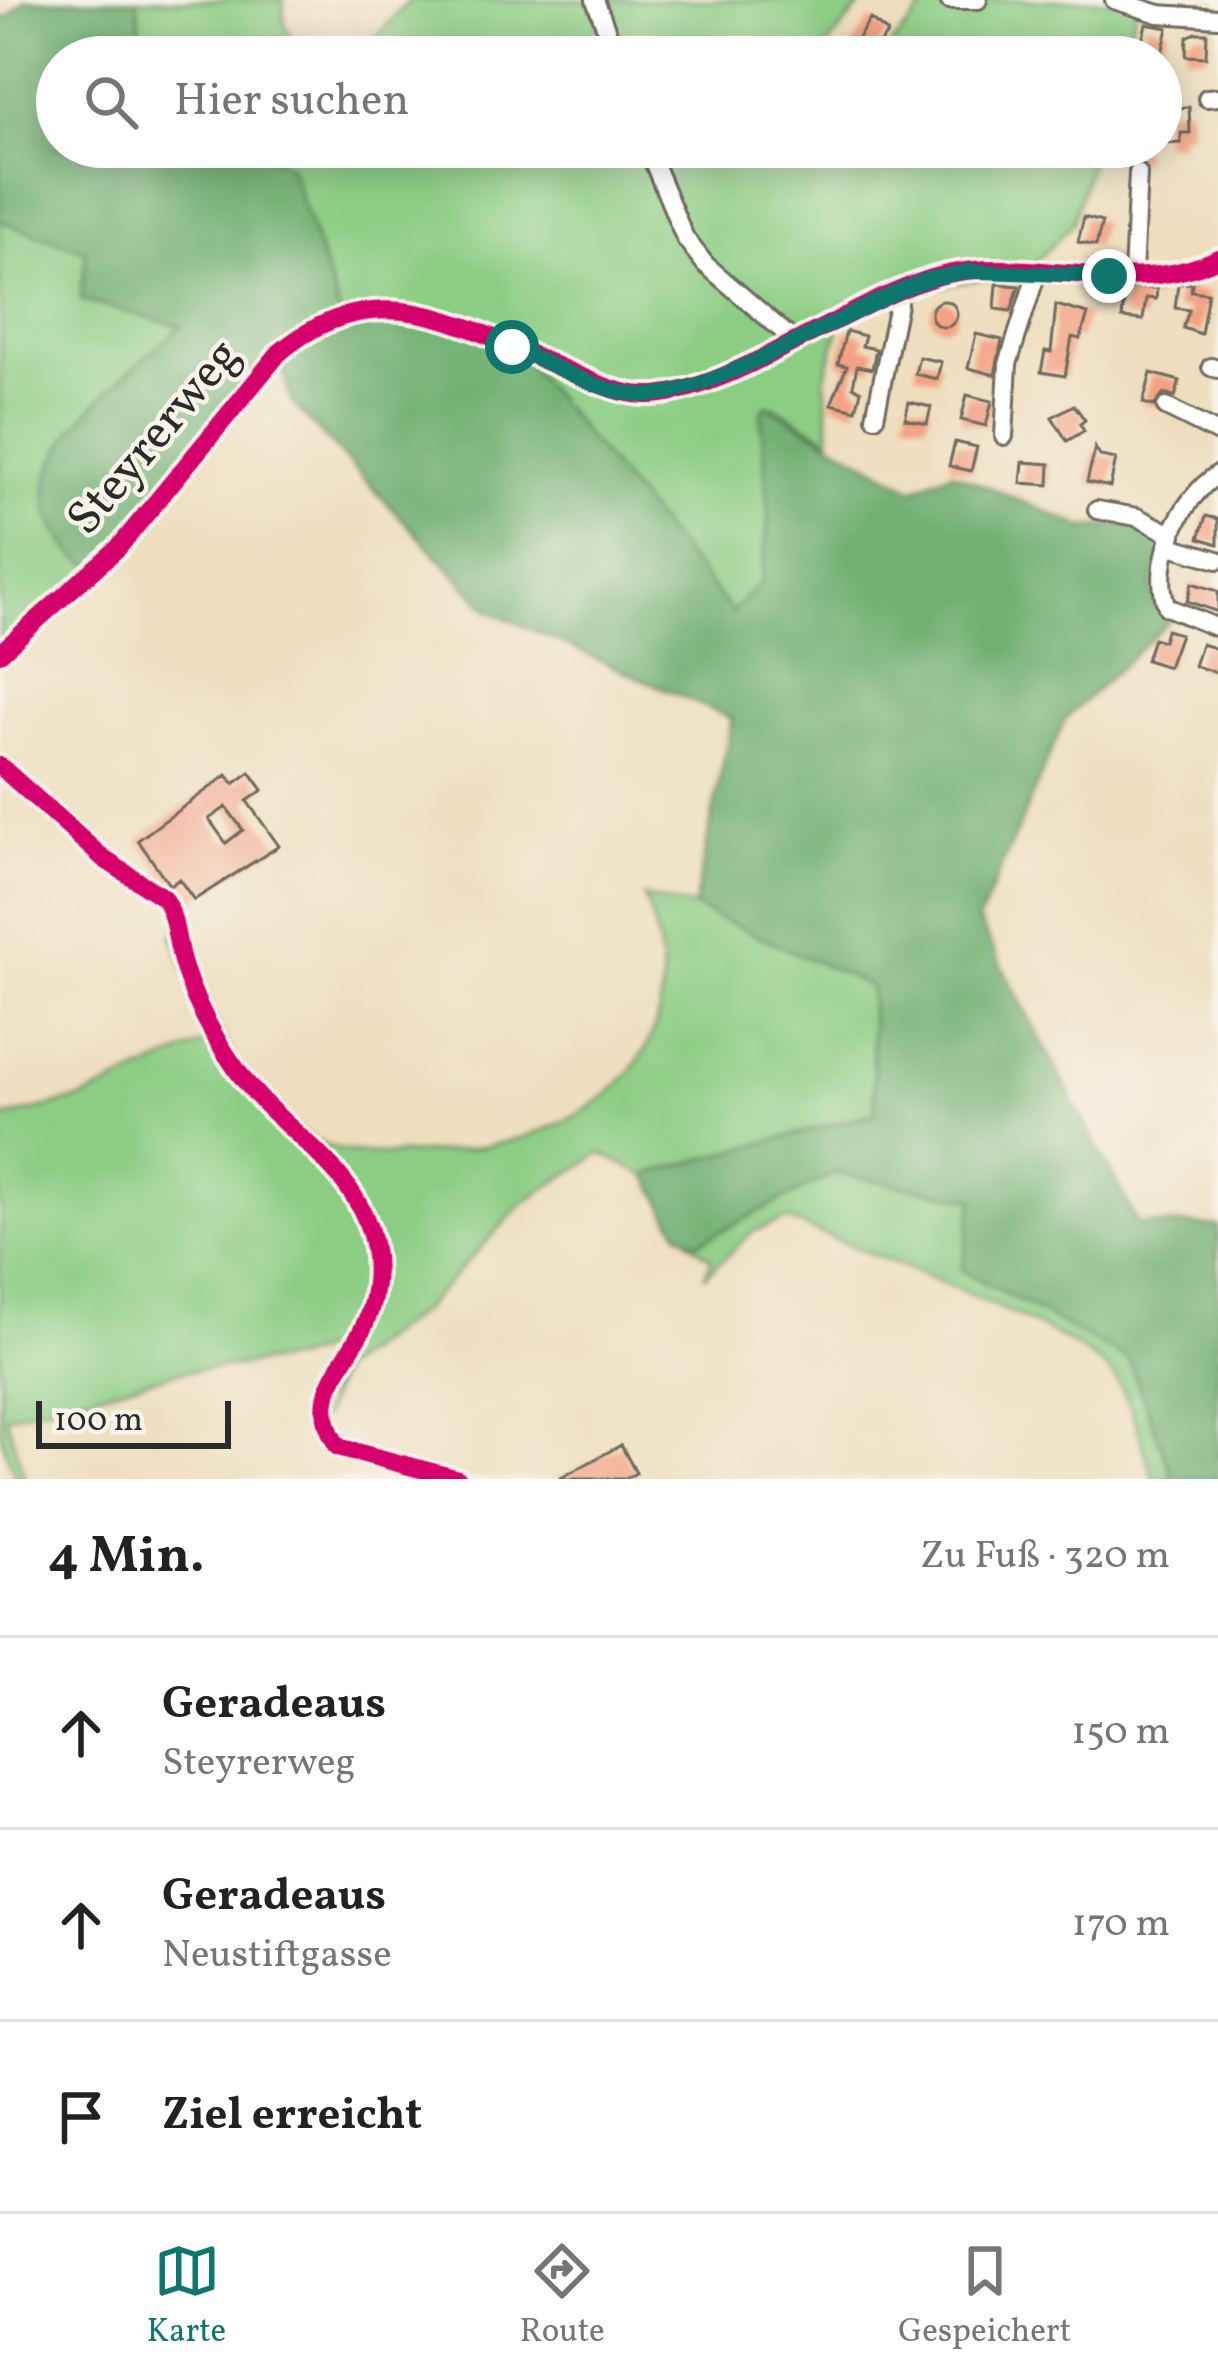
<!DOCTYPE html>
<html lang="de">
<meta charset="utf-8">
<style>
body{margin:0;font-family:Vollkorn,serif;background:#f6f6f6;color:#222}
.scale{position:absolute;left:36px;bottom:30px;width:195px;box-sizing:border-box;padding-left:12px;border:6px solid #2b2b2b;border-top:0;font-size:33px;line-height:42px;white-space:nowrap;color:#2b2b2b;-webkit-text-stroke:9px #f7f3e8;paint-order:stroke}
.stop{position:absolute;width:36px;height:36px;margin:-27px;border:9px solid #0f766e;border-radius:50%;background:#fff}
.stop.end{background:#0f766e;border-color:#fff;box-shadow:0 3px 12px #0008}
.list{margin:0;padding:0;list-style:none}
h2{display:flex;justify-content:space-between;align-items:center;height:156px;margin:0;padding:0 48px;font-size:51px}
h2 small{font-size:39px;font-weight:400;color:#767676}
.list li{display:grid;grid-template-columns:78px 1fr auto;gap:36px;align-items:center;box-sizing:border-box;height:192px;padding:0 48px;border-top:3px solid #e0e0e0}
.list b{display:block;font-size:45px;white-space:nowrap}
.list p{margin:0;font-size:39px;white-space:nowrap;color:#767676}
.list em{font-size:39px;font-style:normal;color:#767676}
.icon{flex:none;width:66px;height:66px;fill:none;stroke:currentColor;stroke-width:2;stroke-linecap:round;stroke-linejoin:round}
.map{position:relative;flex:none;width:1218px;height:1479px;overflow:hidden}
.search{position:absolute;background:#fff;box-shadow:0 6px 30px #0003;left:36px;right:36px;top:36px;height:132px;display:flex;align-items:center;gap:30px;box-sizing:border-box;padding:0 42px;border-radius:66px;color:#767676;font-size:45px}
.sheet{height:732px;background:#fff}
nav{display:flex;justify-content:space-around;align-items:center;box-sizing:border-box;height:168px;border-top:3px solid #e0e0e0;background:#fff;font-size:33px;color:#767676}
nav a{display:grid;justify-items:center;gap:6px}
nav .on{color:#0f766e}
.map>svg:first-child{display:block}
.green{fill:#8ccd84;stroke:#5c7c58;stroke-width:3}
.forest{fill:#71b072;stroke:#4e6e4e;stroke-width:3}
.building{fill:#f3a283;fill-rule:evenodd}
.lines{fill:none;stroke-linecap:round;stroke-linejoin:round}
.minor-casing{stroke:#6f6a5e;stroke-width:22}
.minor{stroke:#fff;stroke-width:16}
.cycleway-casing{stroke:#f7f3e8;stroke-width:26}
.cycleway{stroke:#d6006c;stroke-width:18}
.route{stroke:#0f766e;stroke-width:15}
.labels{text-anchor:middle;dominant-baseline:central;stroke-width:9;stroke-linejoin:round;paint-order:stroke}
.street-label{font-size:48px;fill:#2b2b2b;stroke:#f7f3e8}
</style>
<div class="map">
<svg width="1218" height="1479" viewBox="0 0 1218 1479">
<rect width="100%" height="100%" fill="#f7f3e8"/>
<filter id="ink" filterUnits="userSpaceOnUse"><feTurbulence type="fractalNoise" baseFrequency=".00833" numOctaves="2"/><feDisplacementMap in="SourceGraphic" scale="24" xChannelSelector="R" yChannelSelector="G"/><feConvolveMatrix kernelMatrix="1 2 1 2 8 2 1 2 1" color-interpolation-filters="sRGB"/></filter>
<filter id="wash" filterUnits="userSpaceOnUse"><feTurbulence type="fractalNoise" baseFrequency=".004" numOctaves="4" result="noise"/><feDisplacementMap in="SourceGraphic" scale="48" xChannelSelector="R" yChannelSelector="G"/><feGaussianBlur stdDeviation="2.7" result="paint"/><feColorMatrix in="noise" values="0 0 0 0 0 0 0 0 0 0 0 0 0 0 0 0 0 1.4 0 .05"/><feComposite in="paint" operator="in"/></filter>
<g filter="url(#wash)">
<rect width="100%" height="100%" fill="#eedebe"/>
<!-- green -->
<path class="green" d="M137 0H284C280 32 294 45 322 57H143Z
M410 0H865L818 57H358Z
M931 0H1127L1138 4 1122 57H881Z
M252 147H1095L1072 224 1021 277C952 277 901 296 840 325L825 378 830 439 774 406 761 415 769 519 761 582 732 613 509 342 344 325 290 167Z
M0 221 86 251 82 300 182 326 71 431 104 571 0 663Z
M644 897 694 907 870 986 875 1113 648 1177 601 1153 524 1202 421 1311 340 1370 321 1421 342 1343 296 1359 178 1372 6 1416 25 1479H16L0 1433V1119L83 1098 211 1040 172 935 185 926C202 1005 240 1096 313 1139 345 1158 393 1155 429 1153 580 1145 711 1064 644 897Z
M836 1173 975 1199 962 1270 1129 1360 1174 1479H1154C1143 1449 1135 1410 1118 1382 1087 1331 851 1248 785 1219L752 1232 704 1277 712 1259 687 1240 697 1242Z"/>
<!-- forest -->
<path class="forest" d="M25 0H137L143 57H57V147H252L290 167 344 325 428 310 509 342 732 612 761 582 769 519 761 414 766 405 913 489 952 472 1085 528 1135 524 1168 544 1151 587 1169 621 1065 719 978 921 1138 1224 1218 1226V1479H1174L1129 1360 962 1270 974 1199 836 1173 697 1243 679 1233 648 1177 651 1173 875 1113 870 986 694 907 732 719 490 611 291 402 279 354 104 571C78 561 71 554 57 531 11 455 131 373 181 326L81 300 86 251 0 221V17H8Z"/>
<g id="blocks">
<!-- building -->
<path class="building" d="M870 19 888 33 869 57H846Z
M1146 24 1168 28 1161 57H1138Z
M1196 33H1207L1206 57 1186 56 1187 37Z
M1189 107 1190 133H1181V143L1163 144 1164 109Z
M1105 147H1137L1144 151 1142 161 1113 163 1102 158Z
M1084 217 1102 222 1096 246 1078 242Z
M1192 283 1191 291 1208 293 1201 334 1183 328 1189 310 1175 308 1178 284Z
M997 284 1019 286 1011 311 995 309Z
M1157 288 1156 299 1146 298 1143 320 1122 318 1125 289Z
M931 314a13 13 0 1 1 26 0a13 13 0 1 1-26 0Z
M1056 305 1088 314 1080 339 1072 337 1065 376 1041 372 1045 351 1051 352Z
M846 331 865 336 862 346 876 349 872 369 857 366 853 386 861 391 856 410 831 404 847 366 838 364Z
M976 334 1002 340 995 375 968 368Z
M919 357 941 362 937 379 915 374Z
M1151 373 1180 381 1175 397 1164 394 1154 406 1143 403Z
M967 395 992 401 986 426 961 420Z
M909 402 931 407 927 424 905 419Z
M1074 405 1085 420 1080 424 1084 431 1067 441 1052 417Z
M955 442 977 447 971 471 949 466Z
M1095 448 1100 456 1116 459 1110 487 1087 482Z
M1023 462 1050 464 1049 485 1021 483Z
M1206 516 1218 519V544L1199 538Z
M1192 583 1218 591V612L1187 601Z
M1166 630 1180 634 1168 667 1146 660 1153 638 1163 641Z
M1201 644 1218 649V673L1194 666Z
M250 772 263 790 247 801 279 846 194 900 179 879 170 886 138 840 227 775 234 784ZM226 807 243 830 226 843 209 819Z
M621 1445 636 1473 625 1479H559Z"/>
</g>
</g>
<g filter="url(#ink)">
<use href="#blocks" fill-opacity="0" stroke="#6f6a5e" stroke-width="3"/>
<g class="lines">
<!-- minor casing -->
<g class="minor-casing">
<path id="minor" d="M595 0 617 57
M949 0H978
M1114 0 1159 14 1218 18
M1207 98 1218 97
M647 147 685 238 705 264 792 339
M1133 275 1138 173
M1211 367 1218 369
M1166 407 1218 433
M875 417 898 304 894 292
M1004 436 1008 364 1037 272
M1218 474C1180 499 1150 563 1167 607L1218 628
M1097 510 1137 517 1173 535
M1170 546 1218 560
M0 653 119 547 279 353C379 269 465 327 566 370 590 380 617 394 644 395 722 399 859 294 947 274 1035 255 1134 300 1218 258
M0 766 104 859 164 898C177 919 176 945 184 968 196 1006 216 1041 239 1073 281 1133 357 1165 373 1243 379 1271 375 1306 361 1332 339 1373 307 1399 338 1447L458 1479"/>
</g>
<!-- minor -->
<use href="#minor" class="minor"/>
<!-- cycleway casing -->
<g class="cycleway-casing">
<path id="cycleway" d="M0 653 119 547 279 353C379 269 465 327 566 370 590 380 617 394 644 395 722 399 859 294 947 274 1035 255 1134 300 1218 258
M0 766 104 859 164 898C177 919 176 945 184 968 196 1006 216 1041 239 1073 281 1133 357 1165 373 1243 379 1271 375 1306 361 1332 339 1373 307 1399 338 1447L458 1479"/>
</g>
<!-- cycleway -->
<use href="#cycleway" class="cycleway"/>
</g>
</g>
<g class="lines" filter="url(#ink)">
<!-- route -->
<path class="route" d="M512 347C552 364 597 392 641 395 705 401 858 303 929 279L968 271 1109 276"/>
</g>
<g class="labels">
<!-- street labels -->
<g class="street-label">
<text transform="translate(155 438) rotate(-50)">Steyrerweg</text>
</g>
</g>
</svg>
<div class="scale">100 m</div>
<div class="stop" style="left:512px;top:347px"></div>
<div class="stop end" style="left:1109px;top:276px"></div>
<div class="search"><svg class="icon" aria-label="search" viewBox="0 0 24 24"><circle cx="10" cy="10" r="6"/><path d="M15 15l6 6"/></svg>Hier suchen</div>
</div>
<section class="sheet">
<h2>4 Min.<small>Zu Fuß · 320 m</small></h2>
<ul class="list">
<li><svg class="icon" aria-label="ahead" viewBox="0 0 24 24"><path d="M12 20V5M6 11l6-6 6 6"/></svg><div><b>Geradeaus</b><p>Steyrerweg</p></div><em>150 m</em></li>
<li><svg class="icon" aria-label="ahead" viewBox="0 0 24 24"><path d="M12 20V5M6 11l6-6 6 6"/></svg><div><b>Geradeaus</b><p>Neustiftgasse</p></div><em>170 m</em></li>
<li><svg class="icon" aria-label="arrive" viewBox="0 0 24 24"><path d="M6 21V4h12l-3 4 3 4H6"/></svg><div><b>Ziel erreicht</b></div></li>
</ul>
</section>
<nav>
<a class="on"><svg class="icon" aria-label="map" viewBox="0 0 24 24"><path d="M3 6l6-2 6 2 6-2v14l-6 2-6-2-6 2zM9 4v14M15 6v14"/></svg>Karte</a>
<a><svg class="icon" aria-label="directions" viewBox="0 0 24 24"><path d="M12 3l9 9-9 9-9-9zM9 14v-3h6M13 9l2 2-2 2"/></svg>Route</a>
<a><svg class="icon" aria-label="saved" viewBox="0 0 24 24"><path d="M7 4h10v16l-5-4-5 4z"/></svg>Gespeichert</a>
</nav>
